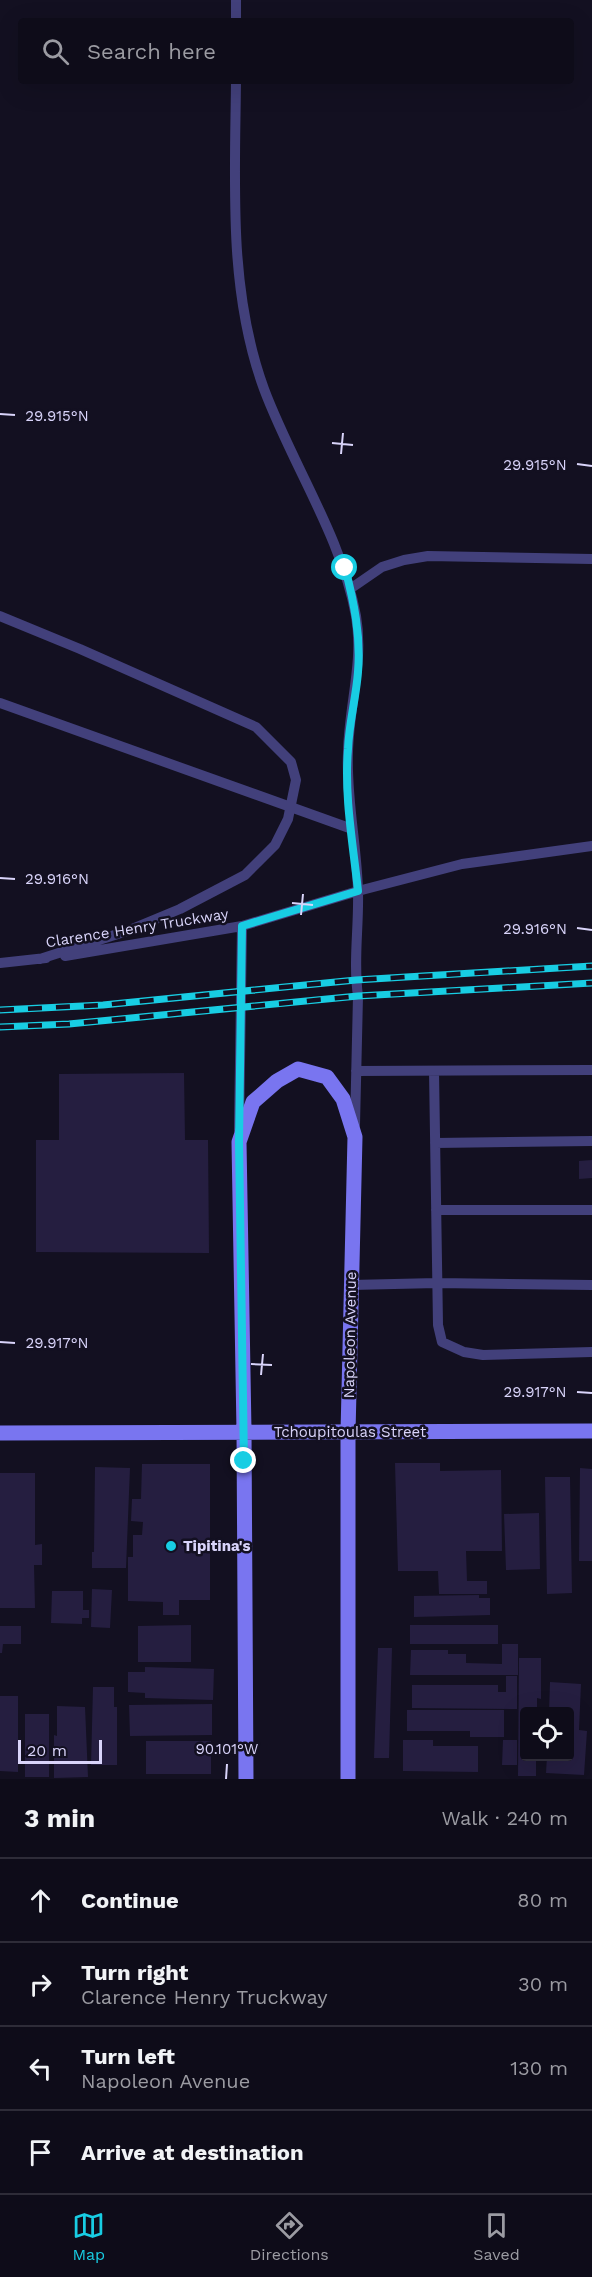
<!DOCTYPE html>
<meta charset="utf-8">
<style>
body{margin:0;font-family:"Work Sans",sans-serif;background:#1c1a26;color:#f1f3f6}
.controls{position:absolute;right:18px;bottom:18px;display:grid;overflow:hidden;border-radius:6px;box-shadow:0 6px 24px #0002}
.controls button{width:54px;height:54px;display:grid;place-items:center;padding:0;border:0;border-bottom:2px solid #2e2c38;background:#0e0c19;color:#f1f3f6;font:30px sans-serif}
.scale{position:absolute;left:18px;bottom:15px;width:84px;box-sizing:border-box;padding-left:6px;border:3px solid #d9d4fa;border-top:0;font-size:16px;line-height:21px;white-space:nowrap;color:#d9d4fa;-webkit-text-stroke:4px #131021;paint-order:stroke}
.stop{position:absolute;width:18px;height:18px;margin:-14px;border:4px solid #18cde3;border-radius:50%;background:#fff}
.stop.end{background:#18cde3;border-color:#fff;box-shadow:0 2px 6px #0008}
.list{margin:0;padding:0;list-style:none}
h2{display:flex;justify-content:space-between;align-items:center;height:78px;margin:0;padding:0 24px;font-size:26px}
h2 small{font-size:20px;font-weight:400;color:#9b9ba2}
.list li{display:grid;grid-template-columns:39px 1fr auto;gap:18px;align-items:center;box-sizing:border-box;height:84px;padding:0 24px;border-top:2px solid #2e2c38}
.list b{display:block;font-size:22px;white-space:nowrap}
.list p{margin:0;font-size:20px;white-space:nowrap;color:#9b9ba2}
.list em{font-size:20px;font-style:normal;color:#9b9ba2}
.icon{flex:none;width:33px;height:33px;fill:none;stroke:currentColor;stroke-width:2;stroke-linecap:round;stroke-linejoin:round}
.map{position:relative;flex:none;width:592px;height:1779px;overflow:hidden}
.search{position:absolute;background:#0e0c19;box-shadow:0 6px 24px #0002;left:18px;right:18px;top:18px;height:66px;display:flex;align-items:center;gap:15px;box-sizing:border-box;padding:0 21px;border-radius:6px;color:#9b9ba2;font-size:22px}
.sheet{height:414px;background:#0e0c19}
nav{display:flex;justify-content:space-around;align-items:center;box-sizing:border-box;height:84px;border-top:2px solid #2e2c38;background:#0e0c19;font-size:16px;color:#9b9ba2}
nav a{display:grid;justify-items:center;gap:3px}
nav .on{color:#18cde3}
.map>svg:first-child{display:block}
.building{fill:#251e40}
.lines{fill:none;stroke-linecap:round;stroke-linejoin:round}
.lane{stroke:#42407b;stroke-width:10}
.secondary{stroke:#7975f0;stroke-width:15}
.rail-casing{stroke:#18cde3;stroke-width:7}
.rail{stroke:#131021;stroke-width:4.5;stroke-dasharray:14;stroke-linecap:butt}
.route{stroke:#18cde3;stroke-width:8}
.ticks{fill:none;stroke:#d9d4fa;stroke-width:2}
.poi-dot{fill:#18cde3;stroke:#131021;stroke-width:2}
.labels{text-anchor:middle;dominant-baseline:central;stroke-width:5;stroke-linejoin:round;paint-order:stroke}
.street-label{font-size:15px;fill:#d9d4fa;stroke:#131021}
.poi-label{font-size:15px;font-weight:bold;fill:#d9d4fa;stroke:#131021;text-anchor:start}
.ticks-label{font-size:15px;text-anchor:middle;fill:#d9d4fa;stroke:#131021;stroke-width:5;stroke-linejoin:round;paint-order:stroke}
</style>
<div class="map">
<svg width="592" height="1779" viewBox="0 0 592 1779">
<rect width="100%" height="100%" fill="#131021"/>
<!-- building -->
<path class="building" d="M184 1073 185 1140H208L209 1253 36 1252V1140H59V1074Z
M592 1160V1178L579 1179V1161Z
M395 1463H440V1471L501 1470 502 1551H466L467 1581H487V1594H439L438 1571H398Z
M142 1464H210V1600H179V1615H163V1602L128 1601V1557H133V1535H142L143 1522 131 1521 132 1499H141Z
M95 1467 130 1468 126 1568H92V1552H94Z
M580 1468 592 1469V1561H579Z
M0 1473H35V1545L42 1544V1565H34L35 1608H0Z
M545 1477H570L572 1593 547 1594Z
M539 1513 540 1569 506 1570 504 1514Z
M92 1589 112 1590 110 1628 91 1627Z
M52 1591H83V1610H89V1618H82V1624L51 1623Z
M479 1595V1598H490V1615L414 1617V1596Z
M191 1625V1662H138V1626Z
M410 1625H498V1644H410Z
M0 1626H21V1644H3L2 1653H0Z
M502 1644H518V1675H410L411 1650H448V1654H466V1663L502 1664Z
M378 1648H392L389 1758H374Z
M519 1658H541V1699L537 1698V1712H524V1756H536V1776H518Z
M145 1667 214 1669 213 1700 145 1698V1693L128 1692V1672H145Z
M506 1676H517V1709L412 1708V1685H498V1692H506Z
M550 1682 581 1684 579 1730 587 1731 584 1775 546 1773 547 1756H570V1712H549Z
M93 1687H114V1707H117V1765H91Z
M0 1696H18V1772L0 1771Z
M212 1704V1735L130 1736 129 1705Z
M57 1706 85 1707 88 1777 54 1778V1735L57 1736Z
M407 1710H504V1737H470V1731H407Z
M25 1714H49V1777H25Z
M403 1740H433V1746H478V1772L403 1771Z
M503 1740H517V1765H502Z
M146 1741H211V1774H146Z"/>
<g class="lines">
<!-- lane -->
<path class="lane" d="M236 21V0
M236 81C235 183 228 291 264 389 292 464 342 538 356 616 364 662 349 705 348 752 346 799 357 845 358 892 359 927 353 962 358 996L355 1125
M350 589 382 567 404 560 428 556 592 559
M0 616 80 649 256 727 291 762 296 780 288 819 275 845 245 875 180 909 127 931 40 959
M0 703 352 829
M65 956 242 926 358 891 462 864 592 846
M0 963 46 958
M356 1071 592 1070
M434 1071 438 1325 442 1342 464 1352 483 1355 592 1352
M239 1130 242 926
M435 1143 592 1141
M436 1210H592
M351 1285 437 1283 592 1285"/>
<!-- secondary -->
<path class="secondary" d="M0 1433 592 1431
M246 1779 244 1431 239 1142 253 1102 277 1081 298 1069 327 1077 343 1099 355 1137 348 1433V1779"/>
<!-- rail casing -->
<g class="rail-casing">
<path id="rail" d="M0 1010 103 1005 356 980 592 966
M0 1027 69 1024 358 996 592 983"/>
</g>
<!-- rail -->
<use href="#rail" class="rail"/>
</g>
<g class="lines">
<!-- route -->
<path class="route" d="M244 1461 239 1142 242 926 358 891C353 844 344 796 348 749 349 723 356 698 358 672 361 636 354 602 345 568"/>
</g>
<!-- ticks -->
<path class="ticks" d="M0 414 15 415M332 443 353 445M341 454 343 433M577 464 592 466M0 878 15 879M292 903 313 905M301 915 303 894M577 928 592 930M0 1342 15 1343M251 1364 272 1365M261 1375 263 1354M577 1392 592 1393M226 1779 227 1764"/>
<!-- markers -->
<circle class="poi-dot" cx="171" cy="1546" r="6"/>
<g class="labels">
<!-- street labels -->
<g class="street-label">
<text transform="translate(137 928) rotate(-9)">Clarence Henry Truckway</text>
<text transform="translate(350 1335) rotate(-89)">Napoleon Avenue</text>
<text x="350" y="1432">Tchoupitoulas Street</text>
</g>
<!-- poi labels -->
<g class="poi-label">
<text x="183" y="1546">Tipitina's</text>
</g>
</g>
<g class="ticks-label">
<text x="57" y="421">29.915°N</text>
<text x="535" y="470">29.915°N</text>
<text x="57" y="884">29.916°N</text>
<text x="535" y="934">29.916°N</text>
<text x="57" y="1348">29.917°N</text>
<text x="535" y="1397">29.917°N</text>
<text x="227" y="1754">90.101°W</text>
</g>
</svg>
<div class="controls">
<button><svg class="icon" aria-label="locate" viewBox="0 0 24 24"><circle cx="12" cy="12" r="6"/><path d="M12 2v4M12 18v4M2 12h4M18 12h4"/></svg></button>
</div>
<div class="scale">20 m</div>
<div class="stop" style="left:345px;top:568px"></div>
<div class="stop end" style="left:244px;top:1461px"></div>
<div class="search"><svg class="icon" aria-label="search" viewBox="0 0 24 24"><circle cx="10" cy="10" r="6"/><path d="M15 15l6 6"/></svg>Search here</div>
</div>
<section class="sheet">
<h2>3 min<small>Walk · 240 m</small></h2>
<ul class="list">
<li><svg class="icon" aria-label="ahead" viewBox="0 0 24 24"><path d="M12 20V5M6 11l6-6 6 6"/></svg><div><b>Continue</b></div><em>80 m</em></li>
<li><svg class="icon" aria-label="right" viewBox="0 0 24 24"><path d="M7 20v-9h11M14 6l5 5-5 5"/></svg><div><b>Turn right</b><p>Clarence Henry Truckway</p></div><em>30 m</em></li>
<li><svg class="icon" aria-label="left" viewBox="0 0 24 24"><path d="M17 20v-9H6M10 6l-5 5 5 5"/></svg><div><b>Turn left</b><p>Napoleon Avenue</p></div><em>130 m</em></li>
<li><svg class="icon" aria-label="arrive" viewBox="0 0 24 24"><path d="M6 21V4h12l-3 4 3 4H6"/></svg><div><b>Arrive at destination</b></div></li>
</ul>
</section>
<nav>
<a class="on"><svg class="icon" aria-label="map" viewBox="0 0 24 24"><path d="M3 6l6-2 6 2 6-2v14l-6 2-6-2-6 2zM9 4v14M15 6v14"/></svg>Map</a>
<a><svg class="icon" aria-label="directions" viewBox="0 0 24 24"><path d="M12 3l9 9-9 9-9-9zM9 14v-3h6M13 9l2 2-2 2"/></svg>Directions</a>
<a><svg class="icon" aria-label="saved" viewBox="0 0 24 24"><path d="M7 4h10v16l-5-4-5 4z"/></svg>Saved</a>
</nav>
